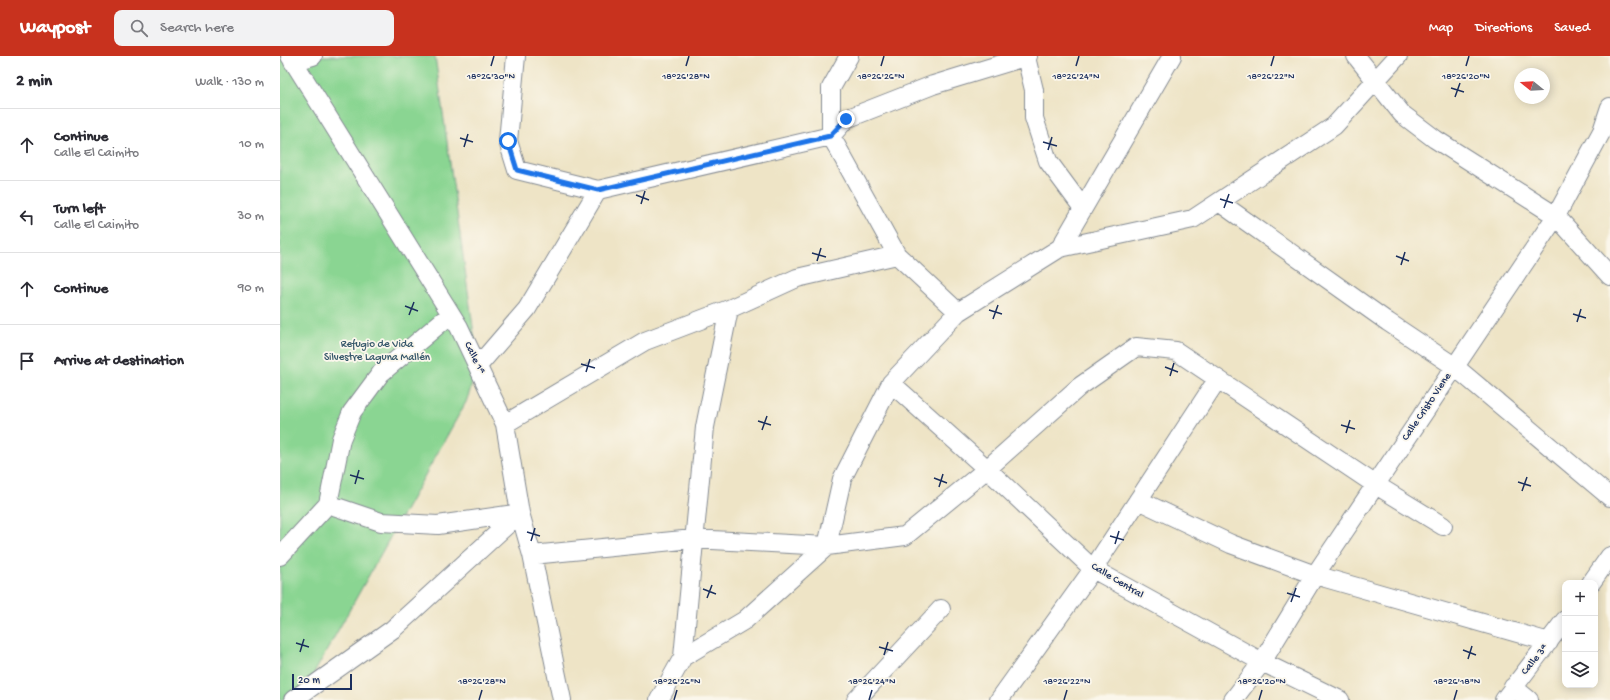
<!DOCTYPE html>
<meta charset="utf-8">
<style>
body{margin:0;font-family:"Gochi Hand",sans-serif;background:#f2f2f3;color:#2b2b33}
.controls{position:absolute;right:12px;bottom:12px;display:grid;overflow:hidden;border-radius:8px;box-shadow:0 2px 10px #0003}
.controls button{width:36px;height:36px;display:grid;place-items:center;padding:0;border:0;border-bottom:1px solid #e1e1e2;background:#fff;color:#2b2b33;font:20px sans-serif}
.compass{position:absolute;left:1234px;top:12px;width:36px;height:36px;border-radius:50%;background:#fff;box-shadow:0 2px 10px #0003;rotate:288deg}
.scale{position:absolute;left:12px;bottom:10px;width:60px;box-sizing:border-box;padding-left:4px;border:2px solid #1b2f5e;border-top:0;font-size:11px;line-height:14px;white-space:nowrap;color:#1b2f5e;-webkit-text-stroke:3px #fbf7ec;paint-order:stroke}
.stop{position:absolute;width:12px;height:12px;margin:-9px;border:3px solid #1a73e8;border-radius:50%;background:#fff}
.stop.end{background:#1a73e8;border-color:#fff;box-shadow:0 1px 4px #0008}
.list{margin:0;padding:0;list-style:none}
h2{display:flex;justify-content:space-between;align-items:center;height:52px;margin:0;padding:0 16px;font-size:17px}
h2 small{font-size:13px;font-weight:400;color:#7c7c81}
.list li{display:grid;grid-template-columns:26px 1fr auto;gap:12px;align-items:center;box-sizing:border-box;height:72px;padding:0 16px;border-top:1px solid #e1e1e2}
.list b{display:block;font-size:15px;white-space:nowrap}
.list p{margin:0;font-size:13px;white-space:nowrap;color:#7c7c81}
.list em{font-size:13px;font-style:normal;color:#7c7c81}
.icon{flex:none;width:22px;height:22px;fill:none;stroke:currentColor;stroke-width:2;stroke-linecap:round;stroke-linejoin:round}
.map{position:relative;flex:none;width:1330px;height:644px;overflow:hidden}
header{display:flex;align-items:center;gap:24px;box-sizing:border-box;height:56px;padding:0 20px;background:#c8321e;color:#fff}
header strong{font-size:19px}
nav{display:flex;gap:22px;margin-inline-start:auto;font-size:14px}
.search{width:280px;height:36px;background:#f2f2f3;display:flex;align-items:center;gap:10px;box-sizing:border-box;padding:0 14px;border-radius:8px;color:#7c7c81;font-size:15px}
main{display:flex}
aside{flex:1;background:#fff}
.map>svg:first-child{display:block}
.green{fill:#8ad592;stroke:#528278}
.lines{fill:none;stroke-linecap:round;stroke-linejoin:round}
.street-casing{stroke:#848a92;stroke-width:20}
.street{stroke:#fff;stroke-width:18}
.route{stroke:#1a73e8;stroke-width:5}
.ticks{fill:none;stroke:#1b2f5e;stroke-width:1.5}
.labels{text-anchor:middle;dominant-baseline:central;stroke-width:3.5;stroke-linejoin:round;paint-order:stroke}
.park-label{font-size:11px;fill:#37586b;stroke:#fbf7ec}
.street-label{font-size:11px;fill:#1b2f5e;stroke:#fbf7ec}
.ticks-label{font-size:10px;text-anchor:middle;fill:#1b2f5e;stroke:#fbf7ec;stroke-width:3.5;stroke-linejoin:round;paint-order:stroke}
</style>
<header>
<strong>Waypost</strong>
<div class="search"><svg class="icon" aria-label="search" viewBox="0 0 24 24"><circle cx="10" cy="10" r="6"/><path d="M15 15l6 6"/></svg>Search here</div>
<nav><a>Map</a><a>Directions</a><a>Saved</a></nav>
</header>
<main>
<aside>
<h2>2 min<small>Walk · 130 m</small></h2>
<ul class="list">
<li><svg class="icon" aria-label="ahead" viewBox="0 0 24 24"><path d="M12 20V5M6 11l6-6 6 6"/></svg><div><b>Continue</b><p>Calle El Caimito</p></div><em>10 m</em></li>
<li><svg class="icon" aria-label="left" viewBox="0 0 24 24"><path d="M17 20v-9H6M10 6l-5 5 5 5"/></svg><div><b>Turn left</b><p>Calle El Caimito</p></div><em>30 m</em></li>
<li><svg class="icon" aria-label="ahead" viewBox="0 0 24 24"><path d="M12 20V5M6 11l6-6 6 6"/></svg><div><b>Continue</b></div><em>90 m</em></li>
<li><svg class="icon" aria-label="arrive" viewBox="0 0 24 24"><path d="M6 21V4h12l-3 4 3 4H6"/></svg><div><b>Arrive at destination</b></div></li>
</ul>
</aside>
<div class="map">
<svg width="1330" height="644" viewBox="0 0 1330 644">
<rect width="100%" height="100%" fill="#fbf7ec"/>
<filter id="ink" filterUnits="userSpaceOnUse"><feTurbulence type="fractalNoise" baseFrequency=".025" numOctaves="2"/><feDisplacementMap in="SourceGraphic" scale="8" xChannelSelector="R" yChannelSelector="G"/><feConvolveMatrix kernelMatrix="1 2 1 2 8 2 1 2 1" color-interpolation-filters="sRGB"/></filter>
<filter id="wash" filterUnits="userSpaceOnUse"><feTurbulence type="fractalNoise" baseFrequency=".012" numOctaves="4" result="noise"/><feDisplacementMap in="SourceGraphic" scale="16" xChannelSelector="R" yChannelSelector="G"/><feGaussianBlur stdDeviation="0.9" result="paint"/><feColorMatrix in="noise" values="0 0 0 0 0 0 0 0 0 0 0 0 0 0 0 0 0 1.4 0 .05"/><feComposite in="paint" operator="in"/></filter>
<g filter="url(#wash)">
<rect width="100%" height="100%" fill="#eee4c6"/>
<!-- green -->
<path class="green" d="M0 0H155L196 292C196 312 193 328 186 346L23 637 21 644H0Z"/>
</g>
<g filter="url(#ink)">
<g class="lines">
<!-- street casing -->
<g class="street-casing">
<path id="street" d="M10 0 179 271 225 368 240 457 252 499 282 644
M236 0 228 85 237 114 318 134
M1076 0 1122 58 1155 83 1276 160 1330 220
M746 1 754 34V62L768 105 802 151
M13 6 33 0
M939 146 1108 266 1174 310 1330 441
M780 192 892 0
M678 256 617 199 551 80 566 63 653 29 748 0
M198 310 247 253 318 134 551 80V32L569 0
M611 327 707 413 813 513 982 606 1060 644
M225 368 365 285 449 253 517 222 617 199
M858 444 951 488 1035 519 1269 586
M48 448 101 466 158 469 240 457
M252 499 413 483 547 490 625 480 707 413 799 331 856 291 896 295 1096 429 1163 470
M0 500 48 448 61 383 72 356 101 317 171 258
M1311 527 1330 500
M403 601 425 371 449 253
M1233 631 1249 644
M13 644 113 573 240 457
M379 644 403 601 465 564 547 490 562 423 611 327 678 256 780 192 913 163 1054 70 1118 0
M576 644 661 553
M719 644 813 513 937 324
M953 644 982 606 1035 519 1276 160 1322 75 1330 51
M1224 644 1285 564"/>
</g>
<!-- street -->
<use href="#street" class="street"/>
</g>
</g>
<g class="lines" filter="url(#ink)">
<!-- route -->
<path class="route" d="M228 85 237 114 318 134 550 80 566 63"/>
</g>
<!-- ticks -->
<path class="ticks" d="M211 10 214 0M406 10 409 0M601 10 604 0M796 10 799 0M991 10 994 0M1186 10 1189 0M1171 32 1184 36M1175 41 1180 27M180 82 193 86M763 86 777 90M184 91 188 78M768 94 772 81M356 139 369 144M940 143 953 147M361 148 365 135M944 152 949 138M532 197 546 201M1116 200 1129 205M537 205 541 192M1121 209 1125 196M125 250 138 255M709 254 722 258M1293 258 1306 262M129 259 134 246M713 263 718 249M1297 266 1301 253M301 308 315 312M885 311 898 316M306 316 310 303M890 320 894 307M478 365 491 369M1061 369 1075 373M482 374 487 360M1066 377 1070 364M70 419 84 423M654 422 667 427M1238 426 1251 430M75 428 79 414M659 431 663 418M1242 435 1247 421M247 476 260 480M830 480 844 484M251 485 255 472M835 488 839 475M423 533 436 538M1007 537 1020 541M427 542 432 529M1011 546 1016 532M16 587 29 591M599 591 613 595M1183 594 1196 599M20 596 24 583M604 599 608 586M1188 603 1192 590M199 644 202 634M394 644 397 634M589 644 592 634M784 644 787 634M979 644 982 634M1174 644 1177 634"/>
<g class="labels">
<!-- park labels -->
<g class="park-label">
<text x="97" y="289">Refugio de Vida<tspan x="97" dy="13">Silvestre Laguna Mallén</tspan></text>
</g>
<!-- street labels -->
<g class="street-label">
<text transform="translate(194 302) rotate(64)">Calle 1ª</text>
<text transform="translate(1147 351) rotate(-56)">Calle Cristo Viene</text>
<text transform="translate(837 525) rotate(31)">Calle Central</text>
<text transform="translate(1255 604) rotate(-51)">Calle 3ª</text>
</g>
</g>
<g class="ticks-label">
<text x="211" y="23">18°26'30"N</text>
<text x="406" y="23">18°26'28"N</text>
<text x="601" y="23">18°26'26"N</text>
<text x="796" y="23">18°26'24"N</text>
<text x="991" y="23">18°26'22"N</text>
<text x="1186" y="23">18°26'20"N</text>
<text x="202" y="628">18°26'28"N</text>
<text x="397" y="628">18°26'26"N</text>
<text x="592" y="628">18°26'24"N</text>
<text x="787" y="628">18°26'22"N</text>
<text x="982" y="628">18°26'20"N</text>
<text x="1177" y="628">18°26'18"N</text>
</g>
</svg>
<div class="controls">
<button>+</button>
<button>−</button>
<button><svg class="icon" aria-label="layers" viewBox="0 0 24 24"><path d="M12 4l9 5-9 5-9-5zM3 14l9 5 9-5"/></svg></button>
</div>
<svg class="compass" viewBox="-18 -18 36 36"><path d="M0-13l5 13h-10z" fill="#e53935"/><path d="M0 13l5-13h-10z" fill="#7c7c81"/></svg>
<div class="scale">20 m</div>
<div class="stop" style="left:228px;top:85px"></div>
<div class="stop end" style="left:566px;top:63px"></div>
</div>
</main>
